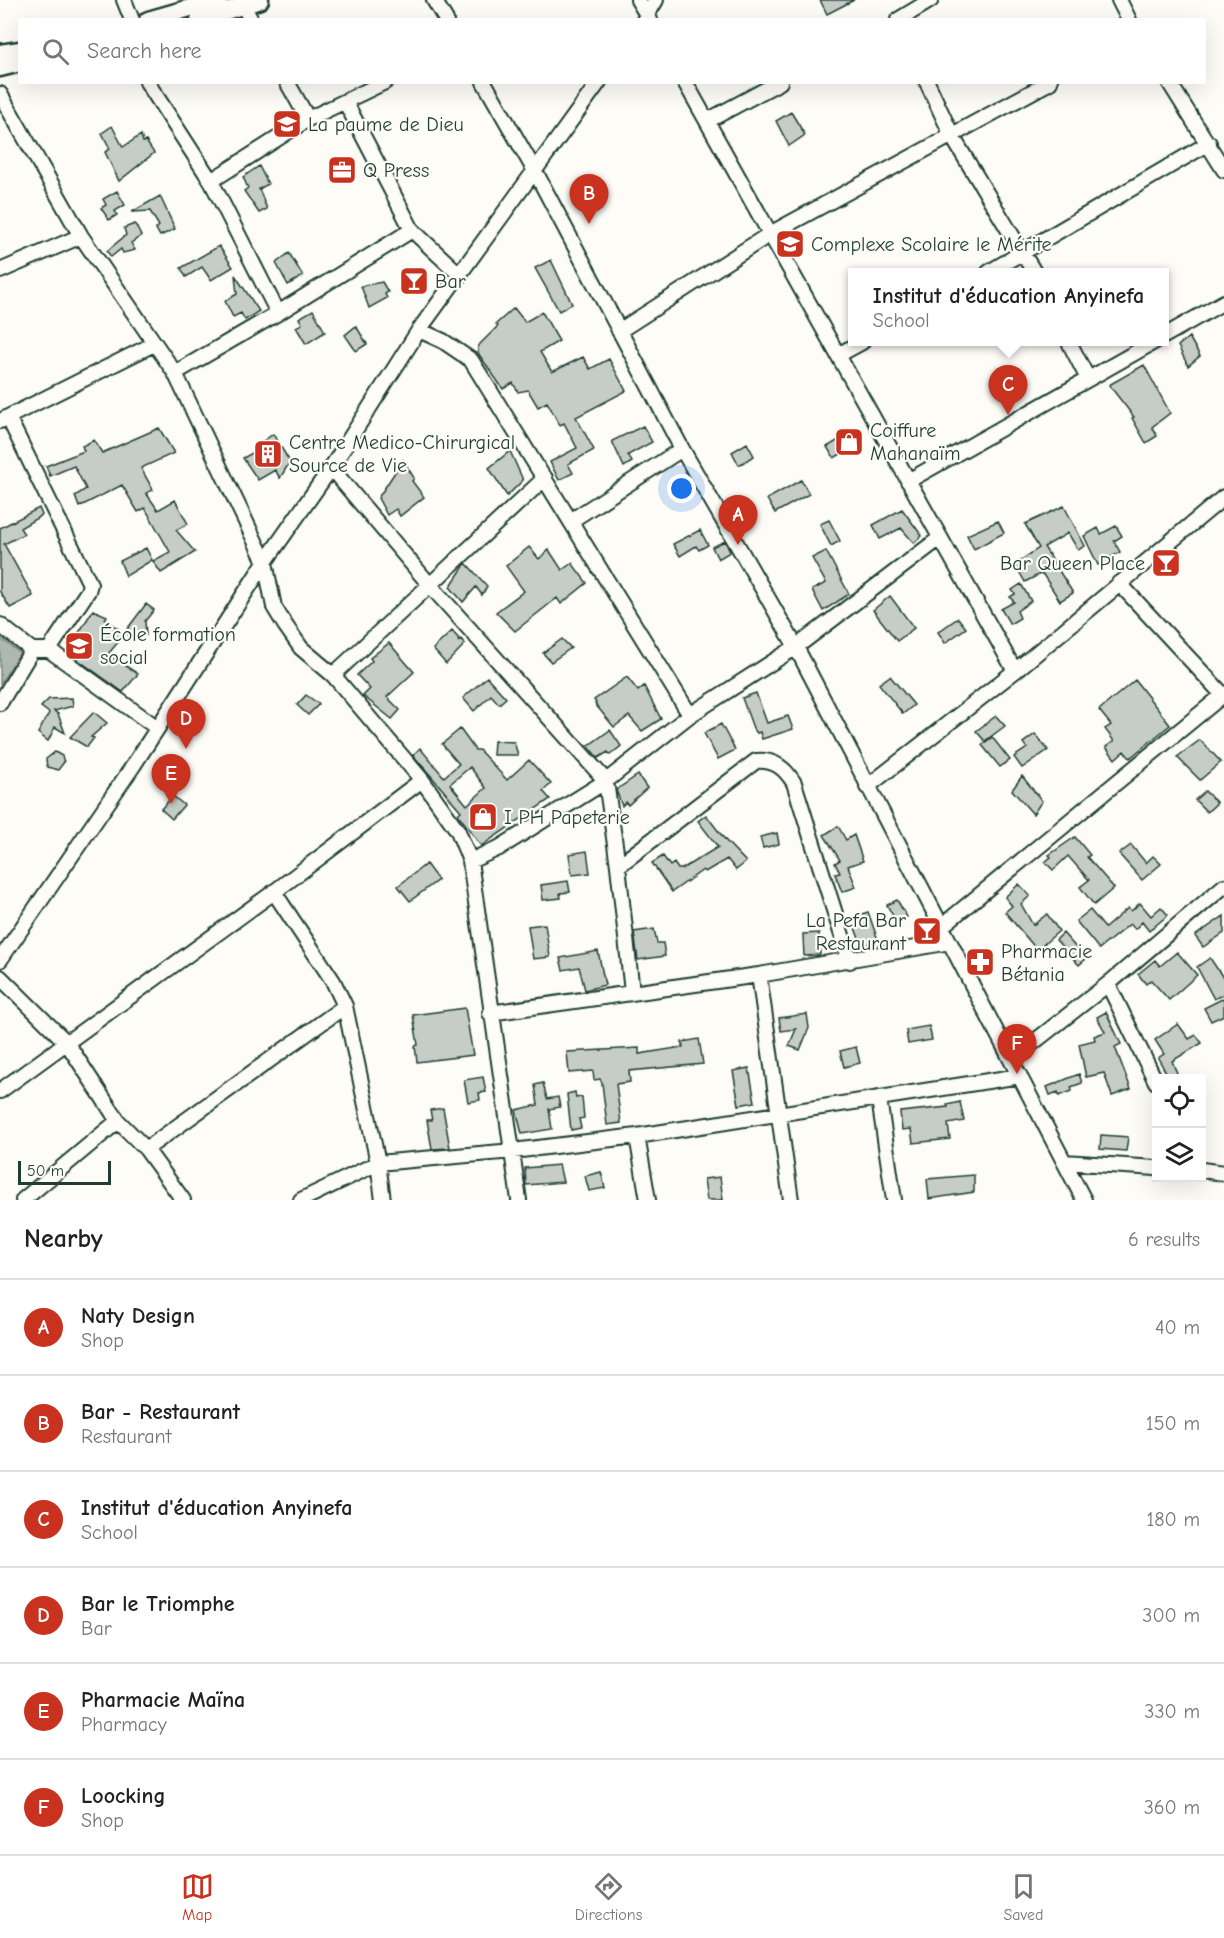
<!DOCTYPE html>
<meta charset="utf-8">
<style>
body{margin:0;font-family:"Comic Neue",sans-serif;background:#f2f2f2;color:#222}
.controls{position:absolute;right:18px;bottom:18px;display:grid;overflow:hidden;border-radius:0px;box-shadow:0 6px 24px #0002}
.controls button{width:54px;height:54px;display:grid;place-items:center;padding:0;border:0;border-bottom:2px solid #e0e0e0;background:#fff;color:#222;font:30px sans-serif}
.scale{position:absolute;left:18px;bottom:15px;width:93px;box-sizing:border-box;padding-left:6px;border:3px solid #1f3d34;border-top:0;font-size:16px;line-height:21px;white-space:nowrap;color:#1f3d34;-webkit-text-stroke:4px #fdfcf7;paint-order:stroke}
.you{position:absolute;left:682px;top:489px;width:21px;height:21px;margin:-15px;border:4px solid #fff;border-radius:50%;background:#1a73e8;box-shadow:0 0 0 9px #1a73e833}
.badge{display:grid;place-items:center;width:39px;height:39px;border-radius:50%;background:#c8321e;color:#fff;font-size:20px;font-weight:700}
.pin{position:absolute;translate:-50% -50px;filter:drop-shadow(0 2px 3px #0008)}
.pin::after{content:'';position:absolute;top:32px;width:21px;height:18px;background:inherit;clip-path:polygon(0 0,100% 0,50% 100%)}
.popup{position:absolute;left:848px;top:268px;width:321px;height:78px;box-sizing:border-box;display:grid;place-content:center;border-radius:0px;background:#fff;filter:drop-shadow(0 2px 4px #0005);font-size:20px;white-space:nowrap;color:#767676}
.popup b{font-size:22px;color:#222}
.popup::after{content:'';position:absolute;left:50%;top:100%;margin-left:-12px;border:12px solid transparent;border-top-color:#fff}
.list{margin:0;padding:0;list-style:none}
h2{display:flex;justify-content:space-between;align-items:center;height:78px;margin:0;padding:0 24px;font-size:26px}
h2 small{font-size:20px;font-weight:400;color:#767676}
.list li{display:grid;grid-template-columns:39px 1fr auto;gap:18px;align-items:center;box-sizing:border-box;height:96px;padding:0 24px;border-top:2px solid #e0e0e0}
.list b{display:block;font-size:22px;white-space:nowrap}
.list p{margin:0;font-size:20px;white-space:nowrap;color:#767676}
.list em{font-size:20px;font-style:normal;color:#767676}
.icon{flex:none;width:33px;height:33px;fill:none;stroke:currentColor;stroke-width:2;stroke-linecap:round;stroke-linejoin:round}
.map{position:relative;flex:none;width:1224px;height:1200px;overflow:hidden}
.search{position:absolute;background:#fff;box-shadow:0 6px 24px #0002;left:18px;right:18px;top:18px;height:66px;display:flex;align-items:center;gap:15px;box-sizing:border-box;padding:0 21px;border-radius:0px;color:#767676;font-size:22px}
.sheet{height:654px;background:#fff}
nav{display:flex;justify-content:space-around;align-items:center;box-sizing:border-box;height:84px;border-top:2px solid #e0e0e0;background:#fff;font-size:16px;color:#767676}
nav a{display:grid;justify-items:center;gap:3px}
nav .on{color:#c8321e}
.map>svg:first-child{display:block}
.water{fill:#aeb8b1;stroke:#75877f;stroke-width:1.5}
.building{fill:#c6cdc7;stroke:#1f3d34;stroke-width:1.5;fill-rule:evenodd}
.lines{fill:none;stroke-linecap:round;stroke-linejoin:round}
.minor-casing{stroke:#1f3d34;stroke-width:18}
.major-casing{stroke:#1f3d34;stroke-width:21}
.minor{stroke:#fdfcf7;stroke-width:14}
.major{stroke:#fdfcf7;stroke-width:16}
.labels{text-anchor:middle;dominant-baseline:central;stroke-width:4.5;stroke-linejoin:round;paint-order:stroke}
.poi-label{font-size:20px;fill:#1f3d34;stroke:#fdfcf7;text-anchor:start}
</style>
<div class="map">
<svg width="1224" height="1200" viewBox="0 0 1224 1200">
<rect width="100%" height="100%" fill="#fdfcf7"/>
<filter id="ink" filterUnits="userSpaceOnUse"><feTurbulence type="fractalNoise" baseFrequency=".0167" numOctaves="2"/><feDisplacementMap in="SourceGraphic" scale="12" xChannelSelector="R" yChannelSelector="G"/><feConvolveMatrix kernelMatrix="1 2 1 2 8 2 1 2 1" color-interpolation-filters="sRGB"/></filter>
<g filter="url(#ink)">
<!-- water -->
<path class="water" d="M0 638 20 653 0 684Z"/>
<!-- building -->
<path class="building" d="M820 0H854L827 14Z
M791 112 805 135 789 146 776 121Z
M112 126 123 147 141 135 143 142 146 141 154 153 119 181 105 152 110 149 102 133Z
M259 166 268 184 259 189 267 209 259 213 244 191 248 188 243 177Z
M117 191 125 205 115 211 117 215 109 220 101 208 106 205 103 199Z
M160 196 175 229 160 236 156 229 159 226 150 211 132 212Z
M135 224 141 236 131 243 135 250 123 253 121 249 111 257 107 251 126 235 124 228Z
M219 246 233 267 211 280 202 267 186 277 181 268Z
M289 253 303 276 288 285 276 263Z
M551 260 572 304 559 311 535 268Z
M235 275 259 311 245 320 241 313 233 317 225 301 237 294Z
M382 282 388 292 385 294 387 298 369 308 361 286Z
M514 308 525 322 542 312 559 341 540 352 552 372 583 357 590 369 609 359 626 391 576 417 594 450 568 464 573 473 559 480 550 462 577 448 564 423 560 425 547 402 538 407 528 390 518 392 513 383 503 389 478 353V346L498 326 496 324Z
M313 310 325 332 306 344 296 327 302 324 299 318Z
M356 326 367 344 356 351 345 335Z
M1189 337 1200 356 1188 366 1178 346Z
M1144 365 1170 413 1152 427 1157 436 1146 443 1132 418 1134 417 1109 385Z
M643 426 652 442 628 455 632 462 624 467 612 441Z
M159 428 174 453 141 468 153 490 146 493 158 510 175 500 188 524 176 530 195 552 161 573 153 561 170 552 145 508 138 512 122 485 79 507 75 496 86 489 74 466 50 476 46 466 84 451 82 446 94 440 102 453Z
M273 434 290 462 280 478 275 470 258 480 243 458 260 449 258 445Z
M842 438 848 450 834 458 827 447Z
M747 443 754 456 739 465 732 452Z
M510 451 523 480 507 496 489 468Z
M403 460 414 478 412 481 424 497 400 516 396 509 387 515 378 498Z
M801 480 809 494 775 513 767 499Z
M1064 506 1085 546 1078 550 1068 533 1044 547 1073 593 1060 601 1042 573 1025 582 1015 564 1039 548 1025 524Z
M39 508 42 515 20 528 24 534 4 544 33 596 10 608 0 592V528Z
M902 509 922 536 914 543 901 528 880 539 873 525Z
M829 520 840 541 831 546 820 524Z
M998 521 1004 533 974 549 967 535Z
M1116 526 1122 536 1114 541 1120 552 1098 565 1084 536 1098 528 1101 534Z
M700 530 708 545 699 550 696 546 680 556 673 544Z
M725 541 730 552 718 559 712 547Z
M529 547 539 559 549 550 562 570 572 563 587 583 561 604 557 598 515 631 496 612 524 591 506 566Z
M146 548 152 560 126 576 120 561Z
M826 551 849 594 823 611 812 590 826 583 812 558Z
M466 563 487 586 482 595 476 587 463 602 450 587Z
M1021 584 1031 601 1017 611 1020 618 1010 624 1001 609 1014 602 1010 597 1015 594 1012 590Z
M890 596 914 628 897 641 873 610Z
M146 604 154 610 145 621 146 635 139 633 135 638H132L125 632Z
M93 610 107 616 105 619 125 634 108 654 138 674 123 692 67 652Z
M958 618 966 628 945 643 938 632Z
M452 631 459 639 458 642 461 639 465 644 446 664 433 649Z
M562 639 571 648 551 662 543 653Z
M389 643 414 672 387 697 400 710 392 719 363 696 370 689 357 675 372 661 370 658Z
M890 676 914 705 903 714 879 684Z
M487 677 506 698 499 704 491 695 474 711 463 698Z
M627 677 638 691 644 686 661 719 642 731 629 716 614 727 595 704 596 703 594 700Z
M1135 680 1170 725 1130 758 1124 751 1115 759 1106 747 1114 741 1105 729 1111 725 1099 710Z
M756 693 767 723 788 716 793 729 762 739 760 732 757 733 753 728 742 698Z
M306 695 319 704 308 715 297 705Z
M72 698 73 706 54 711 58 714 65 733 55 727 48 741 38 733 49 713 41 707 49 699Z
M94 712 107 723 91 737 94 738 87 747 70 737Z
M996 716 1005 726 985 741 976 731Z
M721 724 735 750 718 759 704 733Z
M460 729 475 750H479L507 780 529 760 551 784 543 791 550 799 481 846 458 814 461 811 413 755 420 748 444 777 459 764 442 744ZM470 767 486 788 467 805 450 784Z
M610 730 621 746 610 755 608 752 598 758 588 746Z
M1035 734 1048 750 1022 768 1014 757 1027 748 1023 743Z
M992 737 1010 760 1000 767 982 745Z
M1200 740 1221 762 1200 780 1177 757Z
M494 741 514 742 518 755H493Z
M55 752 62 756 64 762 58 770 47 767 46 759Z
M638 775 647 788 628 805 626 802 622 806 616 790Z
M1022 776 1042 801 1033 814 1012 790Z
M1205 791 1217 803 1207 812 1195 800Z
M173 796 184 805 172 819 161 809Z
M706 815 726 841 746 862 736 870 727 859 705 872 703 870 672 892 652 863 663 856 670 866 674 863 678 869H682L718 847 698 821Z
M838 826 846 840 854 835 863 861 848 866 856 887 842 892 835 874 840 873 835 863 840 860 824 835Z
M777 833 779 844 763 848 760 837Z
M1075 837 1090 855 1087 857 1114 888 1094 905 1080 887 1089 880 1068 856 1053 870 1045 862 1051 857 1049 855Z
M1131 845 1146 863 1153 856 1161 864 1142 880 1119 854Z
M587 851 590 873 572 875 569 854Z
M426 864 438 880 410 901 398 886Z
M568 881 570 892 560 893 561 898 543 900 541 885Z
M1019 884 1030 896 1021 904 1033 925 1047 914 1059 931 1037 950 1005 912 1012 906 1005 897Z
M897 900 907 917 897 923 887 905Z
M1140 903 1151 916 1161 907 1168 915 1149 931 1142 922 1135 929 1130 924 1099 949 1076 921 1090 910 1105 928 1128 908 1131 911Z
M868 912 878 940 862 946 851 918Z
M1224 916V933L1203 947 1195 936Z
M545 924 550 957 533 959 528 926Z
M654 929 657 943H663L665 956 638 960 634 932Z
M819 933 820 955 804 956 803 934Z
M1063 933 1086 959 1079 965 1056 940Z
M598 951 605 985 585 990 579 967 563 970 560 958Z
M1177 952 1197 975 1169 1000 1151 980 1146 984 1138 974 1155 960 1160 966Z
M1210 958 1224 979V994L1214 999 1197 967Z
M1224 998V1015L1211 1021 1204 1008Z
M465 1008 473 1055 417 1062 415 1046 418 1045 413 1015Z
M1106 1012 1121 1044 1115 1047 1131 1089 1112 1096 1104 1073 1086 1077 1079 1044 1095 1040 1094 1036 1105 1032 1097 1017Z
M807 1014 809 1028 800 1050 789 1046 796 1029 781 1031 779 1018Z
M1178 1024 1189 1039 1196 1035 1202 1043 1172 1061 1179 1078H1169L1158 1058 1164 1054 1155 1040Z
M929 1026 932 1040 908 1044 906 1030Z
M699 1039 703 1064 629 1071 630 1082 616 1084 621 1123 607 1125 602 1083 600 1079 594 1080 593 1071 569 1073 567 1052 639 1048V1054L683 1047 682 1042Z
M856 1047 860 1063 844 1067 840 1051Z
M749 1068 755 1102 739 1105 733 1071Z
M1079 1074 1082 1083 1071 1087 1072 1091 1059 1096 1058 1092 1050 1095 1047 1087Z
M483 1077 486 1092 479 1093 480 1100 468 1102 464 1080Z
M543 1083 547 1099 558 1097 560 1107 549 1109 552 1129 522 1134 516 1110 538 1105 535 1085Z
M575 1092 576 1098 582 1097 584 1118 579 1119 581 1128 571 1130 567 1094Z
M960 1102 964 1121 948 1124 950 1139 913 1143 911 1129 902 1130 900 1112 948 1107 947 1105Z
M443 1108 450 1148 432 1149 427 1120H432L430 1110Z
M1101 1135 1128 1137 1126 1151 1100 1149Z
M559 1165 563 1182 526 1185 525 1168Z
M601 1172 605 1188 589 1191 585 1176Z
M974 1175V1192L929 1199 927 1179Z
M720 1177 723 1200H707L704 1179Z"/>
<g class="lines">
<!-- minor casing -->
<g class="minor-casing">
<path id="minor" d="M124 0 132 20
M434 0 446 20
M638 0 650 20
M1119 0 1129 20
M244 7 251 20
M644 20 656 0
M898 20 931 0
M147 82 211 181 278 313
M287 82 308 119
M484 82 536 173 682 449 796 647 1084 1200
M685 82 1015 671
M927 82 952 136 1034 272
M1169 82 1224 170
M0 94 81 236 175 373 265 562 274 607 285 625 301 648 333 675 422 780 458 831 470 861 519 1200
M346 103 412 230
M707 121 780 82
M211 181 308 119 385 82
M0 271 81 236
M989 272 1209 143
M419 330 443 341 471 360 690 715
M619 331 770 234 1050 82
M1164 336 1224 302
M1069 342 1088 379
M838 355 862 342
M175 373 278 313 412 230 460 275
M8 417 90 584 88 591 49 650
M0 421 154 344
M331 468 429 584 606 781 618 866 632 992
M908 481 1154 342
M572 520 682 449
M1119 583 1224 696
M0 625 32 650H49L156 727
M333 675 545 478
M0 703 32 650
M867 787 1015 671 1224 497
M470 861 499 848 606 781 690 715 796 647 940 538
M618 866 756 761C774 759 785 768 794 783L850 961
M274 892 333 981 345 1006 378 1163 383 1200
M942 926 1223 695
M0 960 133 766 265 562 331 468 419 330 599 82
M759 975 791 1200
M0 977 67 1043 118 1121 146 1149 183 1200
M1108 984 1156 1082
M490 1013 759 975 950 942
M1011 1060 1108 984 1224 886
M0 1091 274 892 422 780
M879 1099 894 1200
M637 1136 648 1200
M146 1149 345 1006
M1064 1162 1156 1168
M1202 1170 1224 1173
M23 1200 118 1121
M301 1200 378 1163 513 1151 637 1136 1020 1076"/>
</g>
<!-- major casing -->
<g class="major-casing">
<path id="major" d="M148 20 218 0
M199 20 260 0
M0 53 20 50
M0 68 20 63"/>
</g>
<!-- minor -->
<use href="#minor" class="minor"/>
<!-- major -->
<use href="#major" class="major"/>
</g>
</g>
<!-- icons -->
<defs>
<g id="school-square" transform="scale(1.5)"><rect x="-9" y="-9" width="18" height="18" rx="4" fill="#c8321e" stroke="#fdfcf7"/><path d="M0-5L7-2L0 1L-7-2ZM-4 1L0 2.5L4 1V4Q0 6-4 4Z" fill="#fff"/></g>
<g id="office-square" transform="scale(1.5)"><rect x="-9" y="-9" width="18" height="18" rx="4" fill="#c8321e" stroke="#fdfcf7"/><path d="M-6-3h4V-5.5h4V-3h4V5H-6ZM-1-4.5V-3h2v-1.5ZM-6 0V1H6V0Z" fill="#fff"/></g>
<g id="bar-square" transform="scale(1.5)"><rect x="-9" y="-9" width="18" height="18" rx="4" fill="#c8321e" stroke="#fdfcf7"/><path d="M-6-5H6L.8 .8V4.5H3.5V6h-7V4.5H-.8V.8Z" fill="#fff"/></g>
<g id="shop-square" transform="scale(1.5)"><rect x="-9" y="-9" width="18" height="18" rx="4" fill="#c8321e" stroke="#fdfcf7"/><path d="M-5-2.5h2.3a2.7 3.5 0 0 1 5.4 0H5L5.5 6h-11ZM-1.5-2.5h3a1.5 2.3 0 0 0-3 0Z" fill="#fff"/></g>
<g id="building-square" transform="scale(1.5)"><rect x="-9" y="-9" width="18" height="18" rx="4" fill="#c8321e" stroke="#fdfcf7"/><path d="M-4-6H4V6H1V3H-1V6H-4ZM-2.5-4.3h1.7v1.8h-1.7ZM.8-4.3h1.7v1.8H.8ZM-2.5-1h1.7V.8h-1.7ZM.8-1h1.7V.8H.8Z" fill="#fff"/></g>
<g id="pharmacy-square" transform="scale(1.5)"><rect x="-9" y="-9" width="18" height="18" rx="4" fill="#c8321e" stroke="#fdfcf7"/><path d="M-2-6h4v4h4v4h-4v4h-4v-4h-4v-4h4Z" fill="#fff"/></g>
</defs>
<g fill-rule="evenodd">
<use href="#school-square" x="287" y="124"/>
<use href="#office-square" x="342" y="170"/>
<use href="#school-square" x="790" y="244"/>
<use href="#bar-square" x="414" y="281"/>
<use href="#shop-square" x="849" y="442"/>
<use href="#building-square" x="268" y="454"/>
<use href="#bar-square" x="1166" y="563"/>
<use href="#school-square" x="79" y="646"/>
<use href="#shop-square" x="483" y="817"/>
<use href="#bar-square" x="927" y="931"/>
<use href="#pharmacy-square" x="980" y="962"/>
</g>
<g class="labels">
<!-- poi labels -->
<g class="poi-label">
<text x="308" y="124">La paume de Dieu</text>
<text x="363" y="170">Q Press</text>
<text x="811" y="244">Complexe Scolaire le Mérite</text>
<text x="435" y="281">Bar</text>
<text x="870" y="430">Coiffure<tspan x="870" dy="23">Mahanaïm</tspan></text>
<text x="289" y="442">Centre Medico-Chirurgical<tspan x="289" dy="23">Source de Vie</tspan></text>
<text x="1145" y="563" text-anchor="end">Bar Queen Place</text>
<text x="100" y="634">École formation<tspan x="100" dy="23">social</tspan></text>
<text x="504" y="817">I PH Papeterie</text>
<text x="906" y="920" text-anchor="end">La Pefa Bar<tspan x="906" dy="23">Restaurant</tspan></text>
<text x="1001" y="951">Pharmacie<tspan x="1001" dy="23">Bétania</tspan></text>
</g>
</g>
</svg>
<div class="controls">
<button><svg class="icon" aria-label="locate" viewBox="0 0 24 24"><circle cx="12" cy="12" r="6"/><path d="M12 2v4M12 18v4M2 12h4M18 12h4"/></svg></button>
<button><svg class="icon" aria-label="layers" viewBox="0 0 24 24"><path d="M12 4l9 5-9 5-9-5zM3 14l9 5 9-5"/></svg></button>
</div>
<div class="scale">50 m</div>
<div class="you"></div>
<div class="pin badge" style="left:738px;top:545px">A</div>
<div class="pin badge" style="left:589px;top:224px">B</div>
<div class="pin badge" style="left:1008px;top:415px">C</div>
<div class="popup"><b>Institut d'éducation Anyinefa</b>School</div>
<div class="pin badge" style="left:186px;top:749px">D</div>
<div class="pin badge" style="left:171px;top:804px">E</div>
<div class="pin badge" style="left:1017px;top:1074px">F</div>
<div class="search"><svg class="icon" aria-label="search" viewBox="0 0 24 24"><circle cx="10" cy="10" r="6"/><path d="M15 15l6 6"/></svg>Search here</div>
</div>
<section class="sheet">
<h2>Nearby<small>6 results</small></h2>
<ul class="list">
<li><span class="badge">A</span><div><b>Naty Design</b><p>Shop</p></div><em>40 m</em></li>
<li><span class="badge">B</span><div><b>Bar - Restaurant</b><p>Restaurant</p></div><em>150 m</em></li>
<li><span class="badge">C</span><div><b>Institut d'éducation Anyinefa</b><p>School</p></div><em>180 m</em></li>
<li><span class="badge">D</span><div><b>Bar le Triomphe</b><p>Bar</p></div><em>300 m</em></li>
<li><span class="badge">E</span><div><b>Pharmacie Maïna</b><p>Pharmacy</p></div><em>330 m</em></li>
<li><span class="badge">F</span><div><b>Loocking</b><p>Shop</p></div><em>360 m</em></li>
</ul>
</section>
<nav>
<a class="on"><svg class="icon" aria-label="map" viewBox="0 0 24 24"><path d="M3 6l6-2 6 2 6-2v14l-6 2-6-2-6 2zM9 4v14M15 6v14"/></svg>Map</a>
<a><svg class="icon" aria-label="directions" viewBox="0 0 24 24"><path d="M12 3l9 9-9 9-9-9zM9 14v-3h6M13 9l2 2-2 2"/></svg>Directions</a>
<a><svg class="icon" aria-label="saved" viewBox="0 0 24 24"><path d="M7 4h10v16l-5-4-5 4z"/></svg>Saved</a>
</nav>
